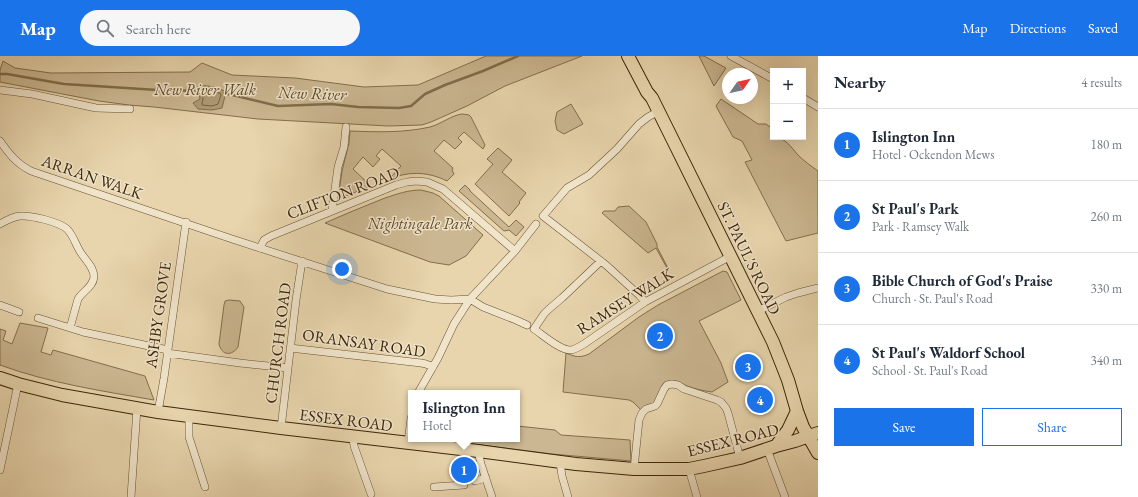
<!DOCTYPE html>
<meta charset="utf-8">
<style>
body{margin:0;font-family:"EB Garamond",serif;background:#f6f6f7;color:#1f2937}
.controls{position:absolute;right:12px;top:12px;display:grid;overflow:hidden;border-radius:0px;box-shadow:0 4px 16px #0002}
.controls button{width:36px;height:36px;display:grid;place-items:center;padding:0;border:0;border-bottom:1px solid #e0e1e3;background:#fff;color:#1f2937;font:20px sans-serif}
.compass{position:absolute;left:722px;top:12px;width:36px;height:36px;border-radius:50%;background:#fff;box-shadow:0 4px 16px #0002;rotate:56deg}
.you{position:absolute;left:342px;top:213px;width:14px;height:14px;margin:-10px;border:3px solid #fff;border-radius:50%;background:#1a73e8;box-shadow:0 0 0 6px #1a73e833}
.badge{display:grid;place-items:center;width:26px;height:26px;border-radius:50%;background:#1a73e8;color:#fff;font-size:13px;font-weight:700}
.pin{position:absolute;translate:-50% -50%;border:2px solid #fff;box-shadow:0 1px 4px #0006}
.popup{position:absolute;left:408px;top:334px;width:112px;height:52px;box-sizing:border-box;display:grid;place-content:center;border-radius:0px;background:#fff;filter:drop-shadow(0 1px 3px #0005);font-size:13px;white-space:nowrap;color:#747a83}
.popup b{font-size:15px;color:#1f2937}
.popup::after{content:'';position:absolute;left:50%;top:100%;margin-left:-8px;border:8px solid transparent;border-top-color:#fff}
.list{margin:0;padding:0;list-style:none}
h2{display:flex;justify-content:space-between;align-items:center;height:52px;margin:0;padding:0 16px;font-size:17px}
h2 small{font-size:13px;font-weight:400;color:#747a83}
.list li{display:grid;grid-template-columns:26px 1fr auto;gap:12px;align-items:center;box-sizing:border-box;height:72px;padding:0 16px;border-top:1px solid #e0e1e3}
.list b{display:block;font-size:15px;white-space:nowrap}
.list p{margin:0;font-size:13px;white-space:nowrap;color:#747a83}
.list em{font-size:13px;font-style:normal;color:#747a83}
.actions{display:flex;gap:8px;padding:12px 16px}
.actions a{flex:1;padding:9px 0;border:1px solid #1a73e8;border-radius:0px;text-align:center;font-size:14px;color:#1a73e8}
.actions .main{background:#1a73e8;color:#fff}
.icon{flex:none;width:22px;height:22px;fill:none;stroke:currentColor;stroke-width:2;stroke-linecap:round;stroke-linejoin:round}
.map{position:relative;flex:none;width:818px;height:441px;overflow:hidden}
header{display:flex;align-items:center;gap:24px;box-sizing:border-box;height:56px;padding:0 20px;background:#1a73e8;color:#fff}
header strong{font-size:19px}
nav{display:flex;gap:22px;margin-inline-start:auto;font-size:14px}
.search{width:280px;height:36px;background:#f6f6f7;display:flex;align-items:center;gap:10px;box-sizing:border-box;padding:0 14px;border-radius:22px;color:#747a83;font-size:15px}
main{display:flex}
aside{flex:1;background:#fff}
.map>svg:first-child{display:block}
.green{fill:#cbb791;stroke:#846e4d}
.water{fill:#ae9a75;stroke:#806c4a}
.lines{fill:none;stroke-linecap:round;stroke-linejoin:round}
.shore{stroke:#75603f;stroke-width:1}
.stream{stroke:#806c4a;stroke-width:2.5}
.street-casing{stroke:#675232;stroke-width:8}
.primary-casing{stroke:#3c2609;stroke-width:14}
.street{stroke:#f0e4ca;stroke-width:7}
.primary{stroke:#e8d5ad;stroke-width:12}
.labels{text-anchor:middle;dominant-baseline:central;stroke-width:3;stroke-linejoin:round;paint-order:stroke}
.park-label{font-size:16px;font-style:italic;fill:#604a2b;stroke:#f0e4ca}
.street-label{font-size:16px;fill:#3c2609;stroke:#f0e4ca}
.water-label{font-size:17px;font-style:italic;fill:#5e4929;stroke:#f0e4ca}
</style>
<header>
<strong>Map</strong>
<div class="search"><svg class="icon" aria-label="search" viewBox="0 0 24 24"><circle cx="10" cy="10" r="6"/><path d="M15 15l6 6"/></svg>Search here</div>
<nav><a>Map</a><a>Directions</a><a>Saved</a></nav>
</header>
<main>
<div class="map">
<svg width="818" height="441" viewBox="0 0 818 441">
<rect width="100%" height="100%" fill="#e8d5ad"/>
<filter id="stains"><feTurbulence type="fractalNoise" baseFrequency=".005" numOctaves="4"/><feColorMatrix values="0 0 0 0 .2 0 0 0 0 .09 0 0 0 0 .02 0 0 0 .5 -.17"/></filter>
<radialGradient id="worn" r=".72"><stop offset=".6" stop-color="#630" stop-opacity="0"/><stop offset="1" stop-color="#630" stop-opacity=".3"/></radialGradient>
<!-- green -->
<path class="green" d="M486 0H582L505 30 467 50 431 66 422 69 388 70 258 63 154 51 129 49 99 45 0 26V14L3 5 15 12 51 17 190 16 202 7 232 19 295 22 364 31 418 29Z
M699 0H704L726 12 714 30Z
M721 43 758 68H766L773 73V81C785 81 791 91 798 99 804 105 811 110 818 115V177L786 185 745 106 752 104 742 85 733 81 716 50Z
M571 48 583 68 564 78 557 74 555 65 557 56Z
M462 58 469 59 471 61 485 89 483 93 464 76 458 82 462 86 455 93 444 84 434 95 453 112 452 114 454 118 447 125C429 116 411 115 392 122L391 121 401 110 382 93 376 100 380 103 373 111 363 101 353 113 371 130 338 143 342 115 349 87 350 75C376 76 404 77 430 71 441 68 452 59 462 58Z
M498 92 512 104 502 116 526 137 519 146 520 147 509 160 475 128 493 108 487 103Z
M465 129 470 134V135L509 171 516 164 524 171 516 180 509 174 504 175 459 135Z
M421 134 433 137 439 140 483 179 466 200 449 209 430 206 325 167C345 158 365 150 385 142 397 138 408 134 421 134Z
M629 150 646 166 657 188V191L669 214H668L656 192 648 197 602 157 604 155H615L618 151Z
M723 215 727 216 741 244 699 265 721 307 728 326 712 336C704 335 695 333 687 330 681 327 679 325 672 325L654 347 641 354 633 346 629 344 563 336 566 297C575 301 580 302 589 298L639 261 658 249Z
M229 244 240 245 244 251 238 291C232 300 222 300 219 288L224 249 225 245Z
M20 267 48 272 41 296 51 299 53 294 145 320 154 344C102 335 49 327 0 309V273L6 275 3 284 12 288Z
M517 370 555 374 561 379 630 384 631 405 552 398 433 383H517Z"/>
<!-- water -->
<path class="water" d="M198 30C207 29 218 31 226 36L222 52 212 54 198 53 193 47 200 43Z"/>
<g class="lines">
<!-- shore -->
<path class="shore" d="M204 34 220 37 221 39 218 48 212 50 202 49V47L203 43 202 36Z"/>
<!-- stream -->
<path class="stream" d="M0 18H7L64 28 173 35 201 34
M224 37 278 50 331 48 358 51 399 52 411 50 425 38 445 29 483 15 518 0"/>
<!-- street casing -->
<g class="street-casing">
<path id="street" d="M731 0 773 23
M0 34 32 38 96 52 130 53
M803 42 818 51
M0 85C10 99 16 107 31 115L232 183 387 233 435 243 451 244 470 243
M332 155 338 111 344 91 346 71
M0 168C7 164 12 161 20 160 31 159 59 166 67 173 74 180 76 190 81 197 86 205 94 211 94 221 93 231 83 235 78 243L70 272
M260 192 264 184 271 180 396 129 407 126 416 125 427 126 443 133 515 195
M601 205 562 242 549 253 544 258 534 273C543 279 560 294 570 294 575 294 580 290 584 288L645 246 731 200
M470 243 483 251 516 264 527 269
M645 246 639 239 606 209 543 160 567 132 589 119 617 93 639 68 648 61 659 55
M0 249 19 256
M758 255 786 241 798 237 818 232
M38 262 83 276 168 294
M290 292 421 307 426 308 433 311
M167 297 240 307 288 312
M418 337 438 302 454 268 470 243 515 195 536 168
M158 356 164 322 186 166
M189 360V381L205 431
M281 372 296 244 302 205
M353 381 354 390 371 438
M408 387 411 362
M767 393 785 441
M478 395 481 408 492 441
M560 406 562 420 568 441
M634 413 639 364 642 357 646 353 655 350 657 348 664 333 667 329 672 328 678 329 684 333 717 344 721 346 726 352 728 357 740 402
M689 413 697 441
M0 414 18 328
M475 425 486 422
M434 431 464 429
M131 441 137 352"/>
</g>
<!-- primary casing -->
<g class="primary-casing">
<path id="primary" d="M628 0 647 36 652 42 773 286 788 324 797 355 803 371 818 397
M0 322 18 328 62 339 158 356 281 372 478 395 576 408 634 413H689L704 410 740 402 776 390 795 385 818 377
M776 390 788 374 797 355"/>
</g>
<!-- street -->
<use href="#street" class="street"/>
<!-- primary -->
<use href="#primary" class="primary"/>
</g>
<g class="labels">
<!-- park labels -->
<g class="park-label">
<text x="205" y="33">New River Walk</text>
<text x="420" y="167">Nightingale Park</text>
</g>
<!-- street labels -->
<g class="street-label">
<text transform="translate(92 121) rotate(19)">ARRAN WALK</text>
<text transform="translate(343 137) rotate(-21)">CLIFTON ROAD</text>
<text transform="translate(749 202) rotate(64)">ST. PAUL'S ROAD</text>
<text transform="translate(625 245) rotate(-32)">RAMSEY WALK</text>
<text transform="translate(158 259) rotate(-82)">ASHBY GROVE</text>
<text transform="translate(278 287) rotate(-83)">CHURCH ROAD</text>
<text transform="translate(364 287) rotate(8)">ORANSAY ROAD</text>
<text transform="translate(346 364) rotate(7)">ESSEX ROAD</text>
<text transform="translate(733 384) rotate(-14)">ESSEX ROAD</text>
</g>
<!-- water labels -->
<g class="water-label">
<text transform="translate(312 37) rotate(2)">New River</text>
</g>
</g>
<rect width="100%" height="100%" filter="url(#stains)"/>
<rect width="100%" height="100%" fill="url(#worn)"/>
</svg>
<div class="controls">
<button>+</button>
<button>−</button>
</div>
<svg class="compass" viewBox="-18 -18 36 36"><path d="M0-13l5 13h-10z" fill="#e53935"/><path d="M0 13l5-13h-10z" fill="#747a83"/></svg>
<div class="you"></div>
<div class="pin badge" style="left:464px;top:414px">1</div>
<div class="popup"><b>Islington Inn</b>Hotel</div>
<div class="pin badge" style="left:660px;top:280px">2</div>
<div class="pin badge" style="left:748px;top:311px">3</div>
<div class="pin badge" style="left:760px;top:344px">4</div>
</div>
<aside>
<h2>Nearby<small>4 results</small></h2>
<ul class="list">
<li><span class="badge">1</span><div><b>Islington Inn</b><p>Hotel · Ockendon Mews</p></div><em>180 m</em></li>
<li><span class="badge">2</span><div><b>St Paul's Park</b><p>Park · Ramsey Walk</p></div><em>260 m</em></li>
<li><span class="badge">3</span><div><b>Bible Church of God's Praise</b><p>Church · St. Paul's Road</p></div><em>330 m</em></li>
<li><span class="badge">4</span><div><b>St Paul's Waldorf School</b><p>School · St. Paul's Road</p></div><em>340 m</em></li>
</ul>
<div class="actions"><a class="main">Save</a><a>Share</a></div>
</aside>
</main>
